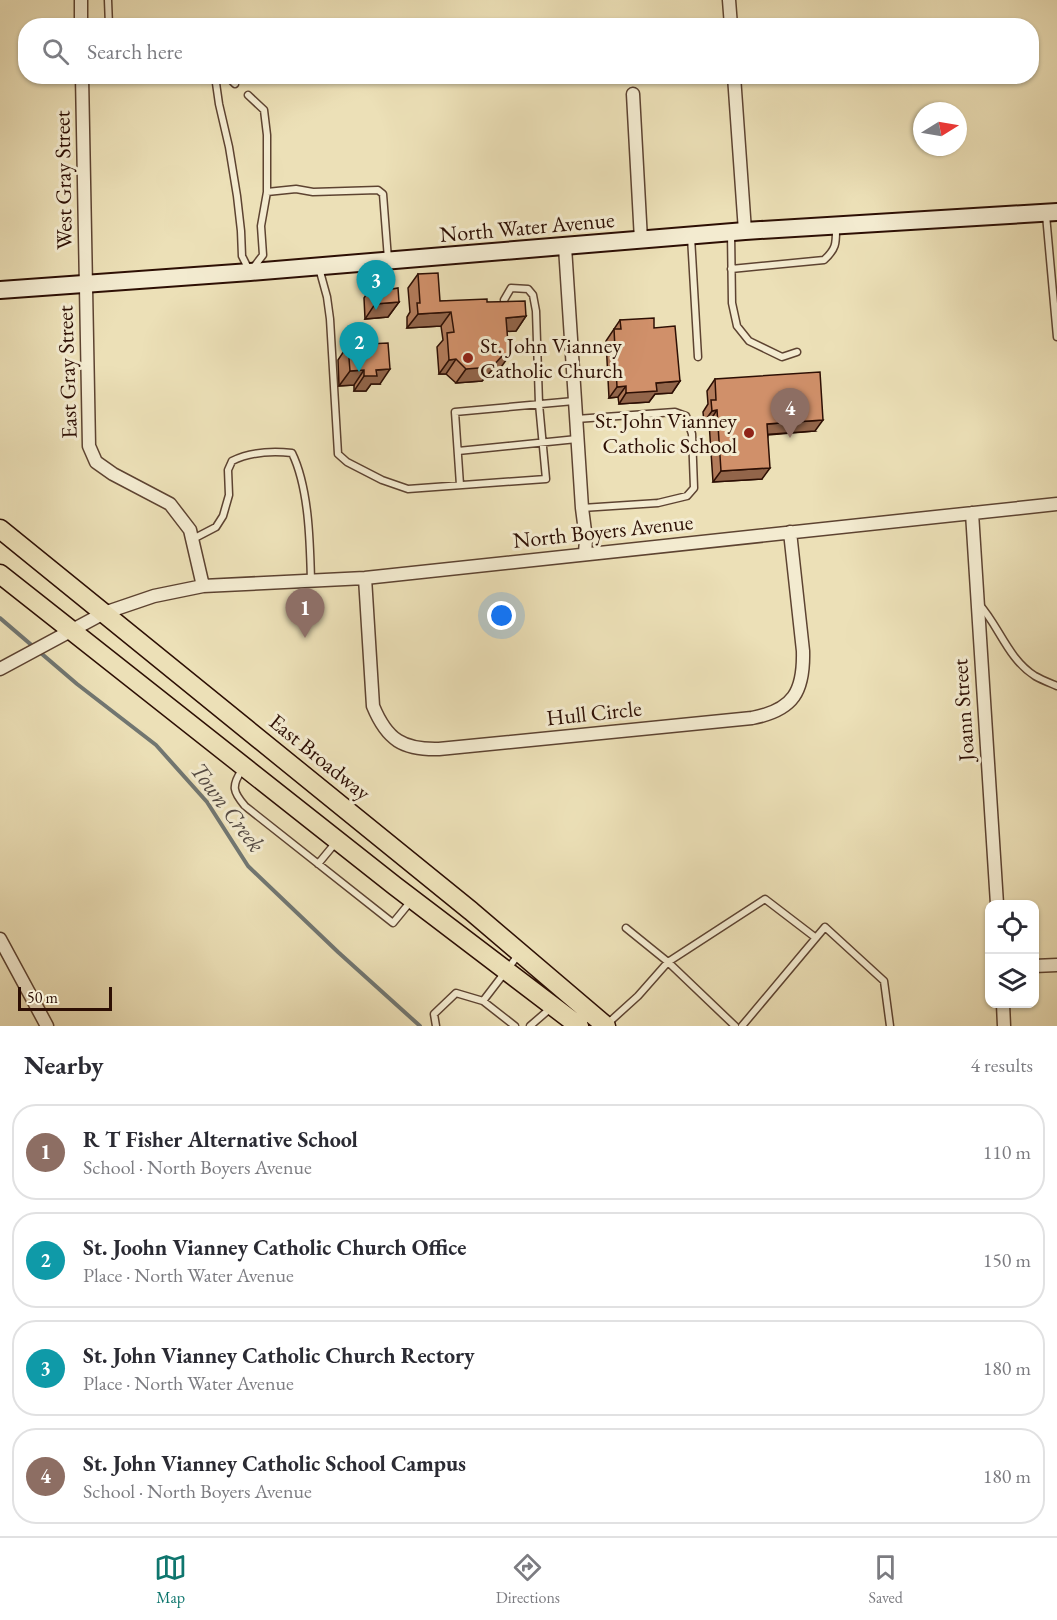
<!DOCTYPE html>
<meta charset="utf-8">
<style>
body{margin:0;font-family:"EB Garamond",serif;background:#f2f2f3;color:#2b2b33}
.controls{position:absolute;right:18px;bottom:18px;display:grid;overflow:hidden;border-radius:12px;box-shadow:0 2px 4px #0004}
.controls button{width:54px;height:54px;display:grid;place-items:center;padding:0;border:0;border-bottom:2px solid #e1e1e2;background:#fff;color:#2b2b33;font:30px sans-serif}
.compass{position:absolute;left:913px;top:102px;width:54px;height:54px;border-radius:50%;background:#fff;box-shadow:0 2px 4px #0004;rotate:79deg}
.scale{position:absolute;left:18px;bottom:15px;width:94px;box-sizing:border-box;padding-left:6px;border:3px solid #2d0f04;border-top:0;font-size:16px;line-height:21px;white-space:nowrap;color:#2d0f04;-webkit-text-stroke:4px #f3ebd0;paint-order:stroke}
.you{position:absolute;left:502px;top:616px;width:21px;height:21px;margin:-15px;border:4px solid #fff;border-radius:50%;background:#1a73e8;box-shadow:0 0 0 9px #1a73e833}
.badge{display:grid;place-items:center;width:39px;height:39px;border-radius:50%;background:#0f766e;color:#fff;font-size:20px;font-weight:700}
.pin{position:absolute;translate:-50% -50px;filter:drop-shadow(0 2px 3px #0008)}
.pin::after{content:'';position:absolute;top:32px;width:21px;height:18px;background:inherit;clip-path:polygon(0 0,100% 0,50% 100%)}
.list{margin:0;padding:0;list-style:none}
h2{display:flex;justify-content:space-between;align-items:center;height:78px;margin:0;padding:0 24px;font-size:26px}
h2 small{font-size:20px;font-weight:400;color:#7c7c81}
.list li{display:grid;grid-template-columns:39px 1fr auto;gap:18px;align-items:center;box-sizing:border-box;height:96px;margin:0 12px 12px;padding:0 12px;border:2px solid #e1e1e2;border-radius:24px}
.list b{display:block;font-size:22px;white-space:nowrap}
.list p{margin:0;font-size:20px;white-space:nowrap;color:#7c7c81}
.list em{font-size:20px;font-style:normal;color:#7c7c81}
.icon{flex:none;width:33px;height:33px;fill:none;stroke:currentColor;stroke-width:2;stroke-linecap:round;stroke-linejoin:round}
.map{position:relative;flex:none;width:1057px;height:1026px;overflow:hidden}
.search{position:absolute;background:#fff;box-shadow:0 2px 4px #0004;left:18px;right:18px;top:18px;height:66px;display:flex;align-items:center;gap:15px;box-sizing:border-box;padding:0 21px;border-radius:24px;color:#7c7c81;font-size:22px}
.sheet{height:510px;background:#fff}
nav{display:flex;justify-content:space-around;align-items:center;box-sizing:border-box;height:84px;border-top:2px solid #e1e1e2;background:#fff;font-size:16px;color:#7c7c81}
nav a{display:grid;justify-items:center;gap:3px}
nav .on{color:#0f766e}
.map>svg:first-child{display:block}
.lines{fill:none;stroke-linecap:round;stroke-linejoin:round}
.stream{stroke:#717671;stroke-width:4}
.lane-casing{stroke:#5d4331;stroke-width:9}
.street-casing{stroke:#5d4331;stroke-width:15}
.secondary-casing{stroke:#2d0f04;stroke-width:20}
.primary-casing{stroke:#2d0f04;stroke-width:21}
.lane{stroke:#f3ebd0;stroke-width:6}
.street{stroke:#f3ebd0;stroke-width:12}
.secondary{stroke:#f3ebd0;stroke-width:16}
.primary{stroke:#ece0b7;stroke-width:18}
.wall{fill:#b37c5b;stroke:#2d0f04;stroke-width:1.5}
.shaded-wall{fill:#92654a;stroke:#2d0f04;stroke-width:1.5}
.building{fill:#d0906a;stroke:#2d0f04;stroke-width:1.5}
.poi-dot{fill:#8f2418;stroke:#f3ebd0;stroke-width:2}
.labels{text-anchor:middle;dominant-baseline:central;stroke-width:6;stroke-linejoin:round;paint-order:stroke}
.street-label{font-size:22px;fill:#2d0f04;stroke:#f3ebd0}
.poi-label{font-size:22px;fill:#2d0f04;stroke:#f3ebd0;text-anchor:start}
.water-label{font-size:24px;font-style:italic;fill:#554b44;stroke:#f3ebd0}
</style>
<div class="map">
<svg width="1057" height="1026" viewBox="0 0 1057 1026">
<rect width="100%" height="100%" fill="#ece0b7"/>
<filter id="stains"><feTurbulence type="fractalNoise" baseFrequency=".00333" numOctaves="4"/><feColorMatrix values="0 0 0 0 .2 0 0 0 0 .09 0 0 0 0 .02 0 0 0 .5 -.17"/></filter>
<radialGradient id="worn" r=".72"><stop offset=".6" stop-color="#630" stop-opacity="0"/><stop offset="1" stop-color="#630" stop-opacity=".3"/></radialGradient>
<g class="lines">
<!-- stream -->
<path class="stream" d="M0 618 77 684 156 745 207 802 248 866 338 952 420 1026"/>
<!-- lane casing -->
<g class="lane-casing">
<path id="lane" d="M108 0 109 26
M215 76 219 104 229 147 237 196 241 231 242 256 250 272 263 255 261 226 267 192V135L264 110 248 95
M227 76 235 84
M267 192 296 189 313 192 378 190 383 194 388 259
M1046 215 1057 337
M731 233 732 303 737 326 749 341 782 357 797 352
M691 237 698 357
M319 268 327 297 330 319 338 454 347 462 382 480 408 489 546 479 539 404 536 311 533 295 528 289 511 288 504 300 506 309
M731 269 824 260C837 248 836 243 836 226
M576 419 675 412 686 416 692 434 694 488 687 496 658 503 582 508
M458 451 577 439
M460 485 455 412 574 401
M193 539 216 527 223 516 229 495 228 470 232 461C250 452 272 451 292 453 309 488 310 542 311 581
M979 604C999 626 1008 659 1035 676 1042 680 1050 683 1057 686
M242 770C231 786 233 792 245 806L393 923 411 901
M318 864 337 841
M483 1001 515 1026
M606 1025 638 996 668 962 626 928
M436 1026 434 1014 456 993 483 1001 519 954
M530 1026 552 1007
M735 1026 668 962 765 899 816 938
M742 1026 825 927 884 981 890 1026"/>
</g>
<!-- street casing -->
<g class="street-casing">
<path id="street" d="M81 0V26
M729 0 731 26
M82 76 89 446 96 462 113 474 170 504 190 530 203 586
M734 76 745 231
M633 94 641 240
M565 247 582 508 586 539 585 554
M972 513 997 904
M365 578 373 706C387 740 403 750 439 749L752 718C794 710 804 691 803 651L790 532
M0 669 104 613 154 596 203 586 365 578 1057 504
M0 939 47 1026
M1034 966 1057 965
M1003 1004 1004 1026"/>
</g>
<!-- secondary casing -->
<g class="secondary-casing">
<path id="secondary" d="M0 290 250 272 745 231 1057 212"/>
</g>
<!-- primary casing -->
<g class="primary-casing">
<path id="primary" d="M0 529 471 911 606 1026
M0 574 395 886 579 1026"/>
</g>
<!-- lane -->
<use href="#lane" class="lane"/>
<!-- street -->
<use href="#street" class="street"/>
<!-- secondary -->
<use href="#secondary" class="secondary"/>
<!-- primary -->
<use href="#primary" class="primary"/>
</g>
<!-- wall -->
<path class="wall" d="M418 274 440 301 487 302 526 316 516 331H507L499 370H492L482 381 456 383 446 374H439L437 347 443 340 441 326 407 328V317L410 312 408 288Z
M374 283 392 289 399 302 388 317 365 319 364 298Z
M620 320 654 328 680 381 672 393 655 394 649 402 619 404 618 397 609 398 606 341Z
M348 345 380 384H371L366 391H354V385L339 386 338 360Z
M715 379 815 431 768 435 762 479 713 482 709 422H704L703 412 708 404 707 391Z"/>
<!-- shaded-wall -->
<path class="shaded-wall" d="M399 302 388 317 365 319 375 304Z
M451 312 441 326 407 328 418 314Z
M526 316 516 331 496 332 506 318Z
M502 356H509L499 370H492L482 381 456 383 466 369Z
M456 359 446 374H439L449 360Z
M390 369 380 384H371L366 391H354L364 376 376 370Z
M364 370 354 385 339 386 350 371Z
M680 381 672 393 655 394 649 402 619 404 626 393 656 383Z
M626 386 618 397 609 398 617 387Z
M717 410 709 422H704L712 411Z
M823 420 815 431 759 435 767 424Z
M770 468 762 479 713 482 721 471Z"/>
<!-- building -->
<path class="building" d="M438 273 440 301 487 299V302L525 301 526 316 506 318 509 356H502L492 367 466 369 456 359 449 360 447 333 454 332 451 312 418 314 417 303H420L418 274Z
M392 282V289L398 288 399 302 375 304 374 283Z
M654 318V328L675 326 680 381 656 383 657 391 626 393V386L617 387 614 329H621L620 320Z
M388 343 390 369 376 370 377 376H364V370L350 371 348 345Z
M820 372 823 420 767 424 770 468 721 471 717 410 712 411 711 400H716L715 379Z"/>
<!-- markers -->
<g class="poi-dot">
<circle cx="468" cy="358" r="6"/>
<circle cx="749" cy="433" r="6"/>
</g>
<g class="labels">
<!-- street labels -->
<g class="street-label">
<text transform="translate(63 180) rotate(-91)">West Gray Street</text>
<text transform="translate(527 227) rotate(-5)">North Water Avenue</text>
<text transform="translate(67 372) rotate(-92)">East Gray Street</text>
<text transform="translate(603 531) rotate(-6)">North Boyers Avenue</text>
<text transform="translate(963 710) rotate(-94)">Joann Street</text>
<text transform="translate(594 713) rotate(-6)">Hull Circle</text>
<text transform="translate(320 757) rotate(39)">East Broadway</text>
</g>
<!-- poi labels -->
<g class="poi-label">
<text x="480" y="345">St. John Vianney<tspan x="480" dy="25">Catholic Church</tspan></text>
<text x="737" y="420" text-anchor="end">St. John Vianney<tspan x="737" dy="25">Catholic School</tspan></text>
</g>
<!-- water labels -->
<g class="water-label">
<text transform="translate(228 807) rotate(53)">Town Creek</text>
</g>
</g>
<rect width="100%" height="100%" filter="url(#stains)"/>
<rect width="100%" height="100%" fill="url(#worn)"/>
</svg>
<div class="controls">
<button><svg class="icon" aria-label="locate" viewBox="0 0 24 24"><circle cx="12" cy="12" r="6"/><path d="M12 2v4M12 18v4M2 12h4M18 12h4"/></svg></button>
<button><svg class="icon" aria-label="layers" viewBox="0 0 24 24"><path d="M12 4l9 5-9 5-9-5zM3 14l9 5 9-5"/></svg></button>
</div>
<svg class="compass" viewBox="-18 -18 36 36"><path d="M0-13l5 13h-10z" fill="#e53935"/><path d="M0 13l5-13h-10z" fill="#7c7c81"/></svg>
<div class="scale">50 m</div>
<div class="you"></div>
<div class="pin badge" style="left:305px;top:638px;background:#8d6e63">1</div>
<div class="pin badge" style="left:359px;top:372px;background:#0f9aa8">2</div>
<div class="pin badge" style="left:376px;top:310px;background:#0f9aa8">3</div>
<div class="pin badge" style="left:790px;top:438px;background:#8d6e63">4</div>
<div class="search"><svg class="icon" aria-label="search" viewBox="0 0 24 24"><circle cx="10" cy="10" r="6"/><path d="M15 15l6 6"/></svg>Search here</div>
</div>
<section class="sheet">
<h2>Nearby<small>4 results</small></h2>
<ul class="list">
<li><span class="badge" style="background:#8d6e63">1</span><div><b>R T Fisher Alternative School</b><p>School · North Boyers Avenue</p></div><em>110 m</em></li>
<li><span class="badge" style="background:#0f9aa8">2</span><div><b>St. Joohn Vianney Catholic Church Office</b><p>Place · North Water Avenue</p></div><em>150 m</em></li>
<li><span class="badge" style="background:#0f9aa8">3</span><div><b>St. John Vianney Catholic Church Rectory</b><p>Place · North Water Avenue</p></div><em>180 m</em></li>
<li><span class="badge" style="background:#8d6e63">4</span><div><b>St. John Vianney Catholic School Campus</b><p>School · North Boyers Avenue</p></div><em>180 m</em></li>
</ul>
</section>
<nav>
<a class="on"><svg class="icon" aria-label="map" viewBox="0 0 24 24"><path d="M3 6l6-2 6 2 6-2v14l-6 2-6-2-6 2zM9 4v14M15 6v14"/></svg>Map</a>
<a><svg class="icon" aria-label="directions" viewBox="0 0 24 24"><path d="M12 3l9 9-9 9-9-9zM9 14v-3h6M13 9l2 2-2 2"/></svg>Directions</a>
<a><svg class="icon" aria-label="saved" viewBox="0 0 24 24"><path d="M7 4h10v16l-5-4-5 4z"/></svg>Saved</a>
</nav>
